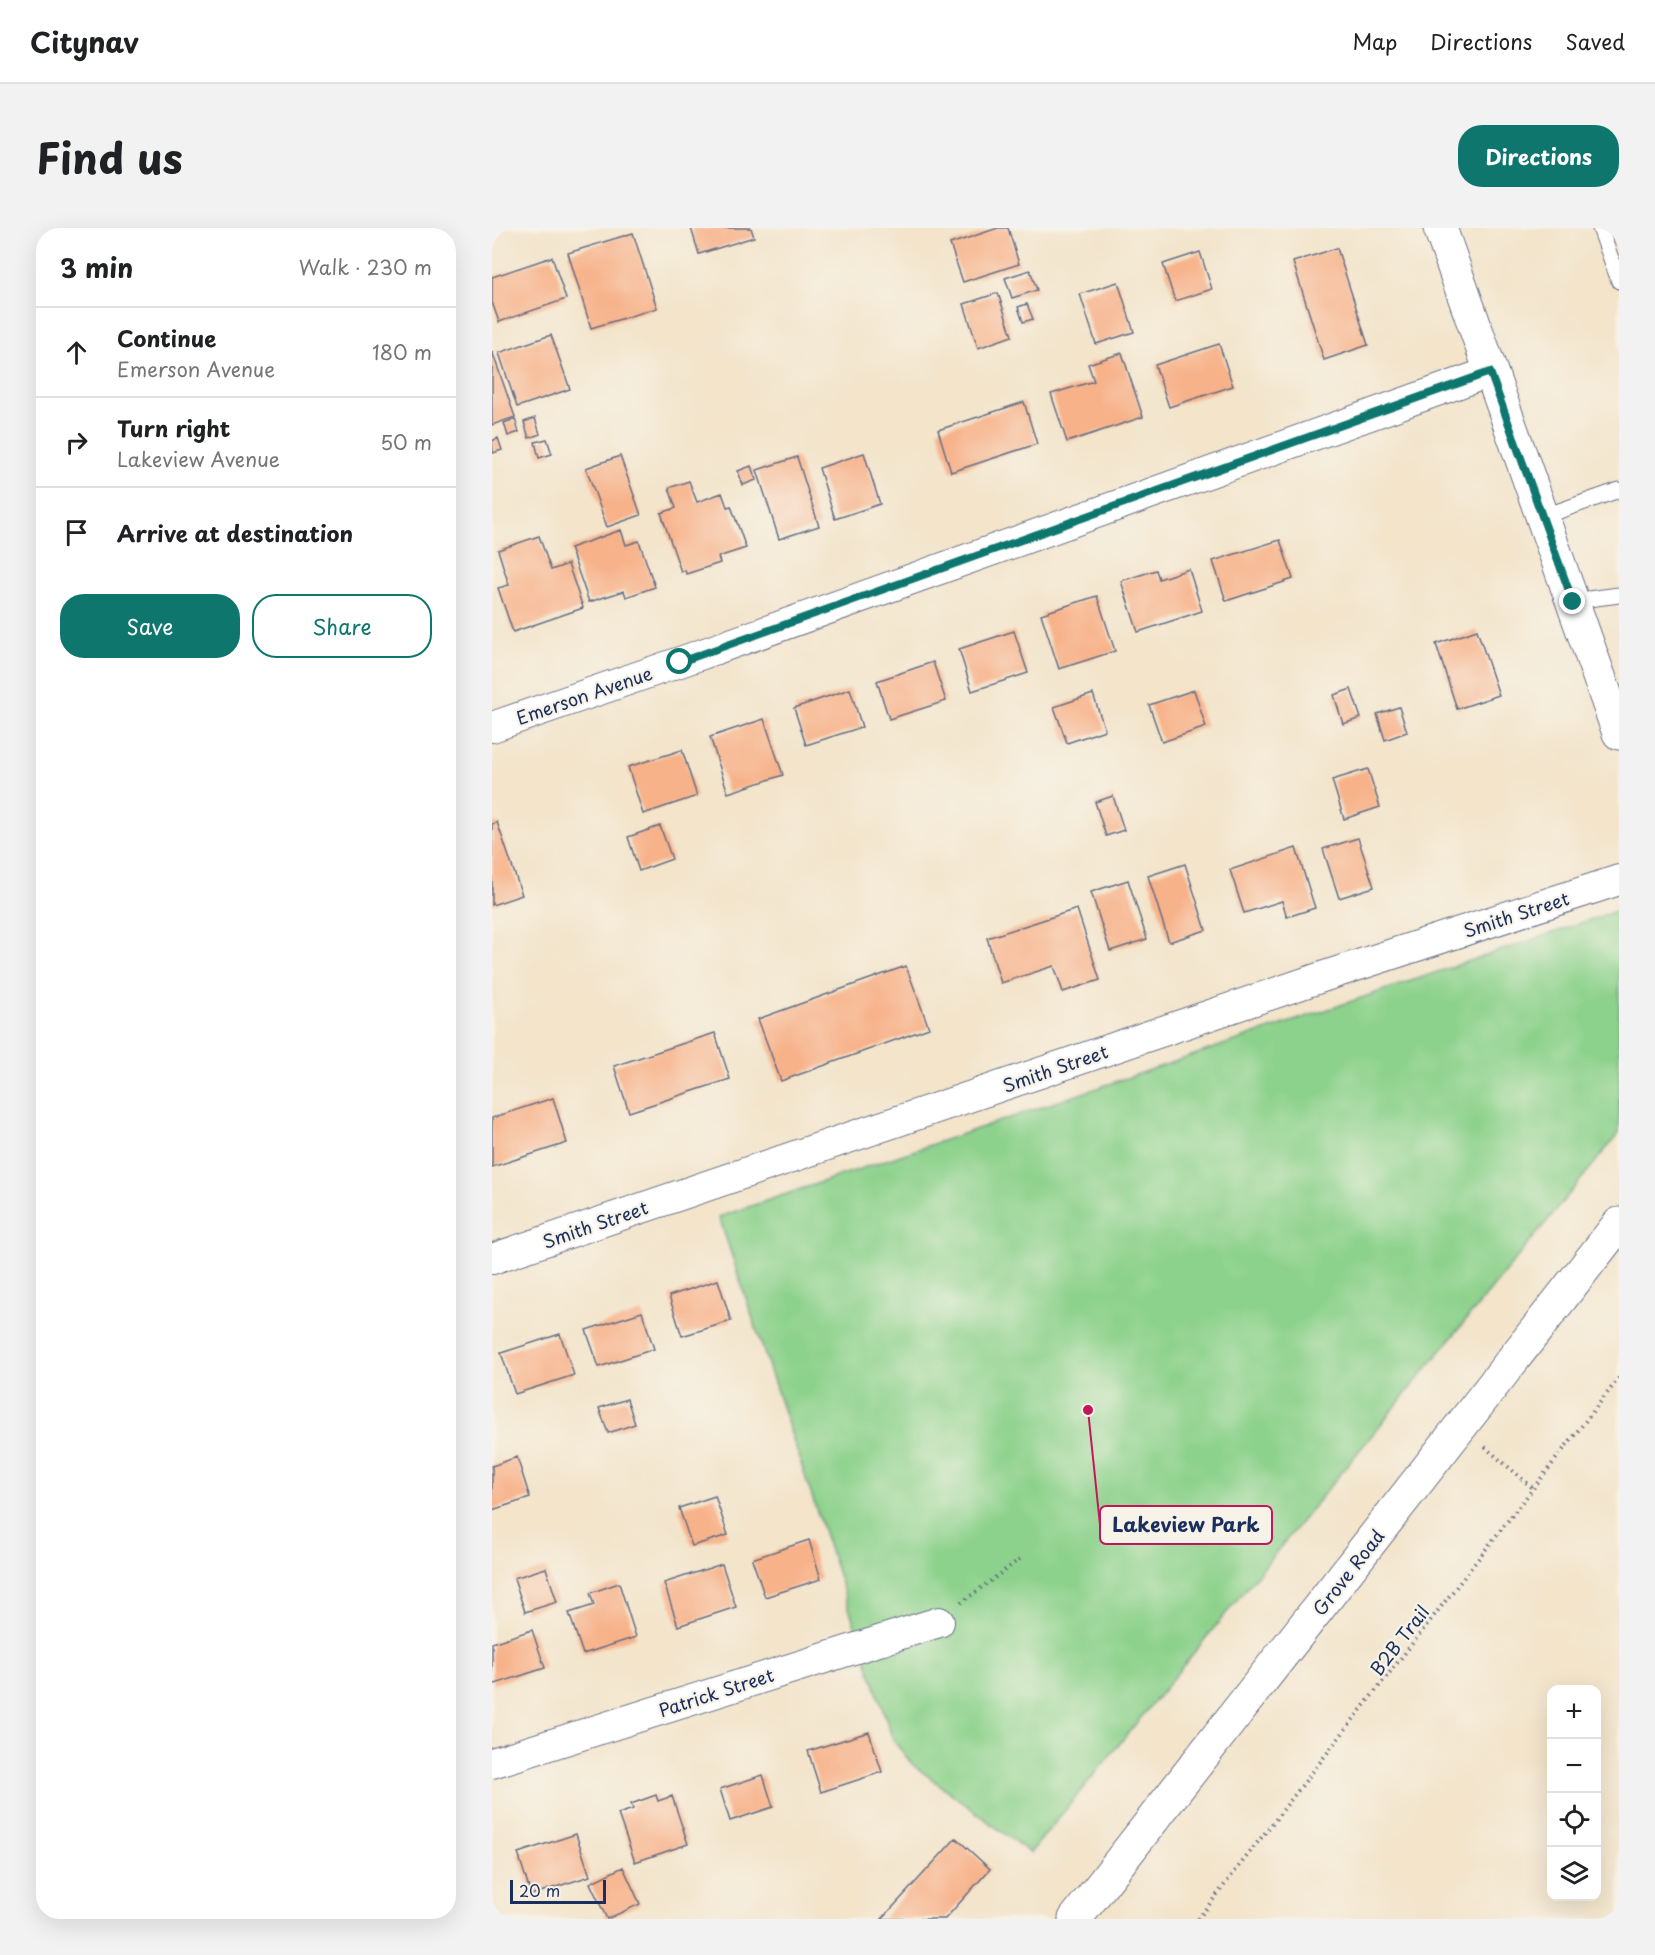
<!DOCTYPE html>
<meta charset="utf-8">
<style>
body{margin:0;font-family:"Playpen Sans",sans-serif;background:#f2f2f2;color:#202124}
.controls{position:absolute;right:18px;bottom:18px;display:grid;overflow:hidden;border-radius:12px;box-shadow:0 6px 24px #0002}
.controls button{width:54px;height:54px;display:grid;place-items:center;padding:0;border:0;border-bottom:2px solid #e0e0e0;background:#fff;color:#202124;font:30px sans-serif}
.scale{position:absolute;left:18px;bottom:15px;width:96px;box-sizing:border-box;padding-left:6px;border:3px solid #1b2f5e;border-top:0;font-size:16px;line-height:21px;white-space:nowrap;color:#1b2f5e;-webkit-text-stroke:4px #f7f3e8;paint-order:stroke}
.stop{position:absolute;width:18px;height:18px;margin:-14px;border:4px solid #0f766e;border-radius:50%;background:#fff}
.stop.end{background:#0f766e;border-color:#fff;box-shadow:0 2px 6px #0008}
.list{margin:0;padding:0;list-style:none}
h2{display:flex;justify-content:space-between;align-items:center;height:78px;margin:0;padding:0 24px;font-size:26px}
h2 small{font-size:20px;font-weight:400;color:#757577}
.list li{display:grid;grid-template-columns:39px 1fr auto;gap:18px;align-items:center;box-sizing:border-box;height:90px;padding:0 24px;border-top:2px solid #e0e0e0}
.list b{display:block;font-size:22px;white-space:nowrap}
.list p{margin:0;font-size:20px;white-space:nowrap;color:#757577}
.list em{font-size:20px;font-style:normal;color:#757577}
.actions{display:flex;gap:12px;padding:18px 24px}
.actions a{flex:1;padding:14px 0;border:2px solid #0f766e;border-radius:24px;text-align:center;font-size:21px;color:#0f766e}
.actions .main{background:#0f766e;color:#fff}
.icon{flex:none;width:33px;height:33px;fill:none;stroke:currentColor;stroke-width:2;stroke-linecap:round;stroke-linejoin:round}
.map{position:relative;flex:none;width:1127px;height:1691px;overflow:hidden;border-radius:24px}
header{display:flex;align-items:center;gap:36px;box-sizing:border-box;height:84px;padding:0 30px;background:#fff;border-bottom:2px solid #e0e0e0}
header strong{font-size:28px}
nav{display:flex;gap:33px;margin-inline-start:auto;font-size:21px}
.intro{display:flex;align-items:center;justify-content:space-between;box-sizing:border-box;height:144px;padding:0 36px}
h1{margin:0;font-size:42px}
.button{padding:15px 27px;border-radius:24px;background:#0f766e;color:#fff;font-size:21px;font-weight:700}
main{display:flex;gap:36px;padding:0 36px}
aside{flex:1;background:#fff;border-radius:24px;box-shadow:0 6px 24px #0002}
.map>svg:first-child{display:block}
.green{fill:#8dd28c;stroke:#548075;stroke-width:1.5}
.building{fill:#f7b28a}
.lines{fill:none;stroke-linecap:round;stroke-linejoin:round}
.service-casing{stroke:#676e84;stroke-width:17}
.minor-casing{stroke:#676e84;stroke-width:32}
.tertiary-casing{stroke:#676e84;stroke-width:35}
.secondary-casing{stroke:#676e84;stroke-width:35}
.path{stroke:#676e84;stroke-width:4;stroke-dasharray:1.5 4.5;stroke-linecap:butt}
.service{stroke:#fff;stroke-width:15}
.minor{stroke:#fff;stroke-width:30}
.tertiary{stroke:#fff;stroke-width:33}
.secondary{stroke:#fff;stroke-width:33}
.route{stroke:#0f766e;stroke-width:8}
.labels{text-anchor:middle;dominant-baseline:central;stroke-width:4.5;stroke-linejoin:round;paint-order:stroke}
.street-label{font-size:18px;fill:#1b2f5e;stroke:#f7f3e8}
.leader{fill:none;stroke:#c2185b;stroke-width:2}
.callout-dot{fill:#c2185b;stroke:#f7f3e8;stroke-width:2}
.callout{fill:#f7f3e8;stroke:#c2185b;stroke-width:2}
.callout-label{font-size:20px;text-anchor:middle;font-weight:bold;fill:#1b2f5e}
</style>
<header>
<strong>Citynav</strong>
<nav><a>Map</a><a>Directions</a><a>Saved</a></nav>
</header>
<div class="intro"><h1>Find us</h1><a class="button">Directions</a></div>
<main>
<aside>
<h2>3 min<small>Walk · 230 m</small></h2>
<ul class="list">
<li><svg class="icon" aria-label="ahead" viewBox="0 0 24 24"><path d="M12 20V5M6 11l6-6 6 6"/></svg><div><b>Continue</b><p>Emerson Avenue</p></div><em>180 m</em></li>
<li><svg class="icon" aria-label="right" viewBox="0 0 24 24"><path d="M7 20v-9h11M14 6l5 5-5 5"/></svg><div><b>Turn right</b><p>Lakeview Avenue</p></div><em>50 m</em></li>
<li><svg class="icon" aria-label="arrive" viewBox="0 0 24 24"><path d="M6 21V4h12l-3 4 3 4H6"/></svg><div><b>Arrive at destination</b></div></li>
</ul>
<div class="actions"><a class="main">Save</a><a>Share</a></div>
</aside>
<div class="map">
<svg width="1127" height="1691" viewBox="0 0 1127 1691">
<rect width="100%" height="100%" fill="#f7f3e8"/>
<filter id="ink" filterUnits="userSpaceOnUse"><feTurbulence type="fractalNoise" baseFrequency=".0167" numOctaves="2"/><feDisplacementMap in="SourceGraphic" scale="12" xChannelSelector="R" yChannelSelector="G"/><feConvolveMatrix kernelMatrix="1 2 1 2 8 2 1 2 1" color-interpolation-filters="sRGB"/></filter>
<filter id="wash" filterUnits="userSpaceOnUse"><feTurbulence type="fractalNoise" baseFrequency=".008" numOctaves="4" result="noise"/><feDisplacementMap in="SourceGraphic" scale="24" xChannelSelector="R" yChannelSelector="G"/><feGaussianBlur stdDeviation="1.35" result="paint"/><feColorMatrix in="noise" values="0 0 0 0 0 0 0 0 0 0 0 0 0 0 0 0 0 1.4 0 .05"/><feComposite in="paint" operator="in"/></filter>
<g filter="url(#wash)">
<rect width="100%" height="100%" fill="#f3e4ca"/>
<!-- green -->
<path class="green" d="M1127 682V905L538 1625 420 1536 401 1512 227 989Z"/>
<g id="blocks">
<!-- building -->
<path class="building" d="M199 0H259L262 9 207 26Z
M506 0H516L527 36 471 54 458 16Z
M141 5 165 80 99 100 76 25Z
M845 20 876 117 832 132 801 34Z
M708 24 720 61 683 73 671 36Z
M60 29 74 71 7 94 0 74V49Z
M538 42 545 62 520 70 513 50Z
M626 54 642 104 604 116 588 66Z
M506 65 520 108 486 120 472 76Z
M535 76 541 91 531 94 526 79Z
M59 107 78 161 25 179 7 125Z
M727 116 741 158 677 179 663 137Z
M0 123 23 189 0 197Z
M630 125 651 189 575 214 559 166 602 153 596 136Z
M532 174 545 216 459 244 446 202Z
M43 190 48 206 37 210 32 194Z
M23 191 27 204 16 208 12 195Z
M6 210 10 222 1 225 0 213Z
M55 211 60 226 47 230 43 214Z
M372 225 388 276 343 291 327 240Z
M128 228 149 287 115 299 94 240Z
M305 229 327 298 287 311 265 242Z
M259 238 264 252 251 257 246 243Z
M197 253 205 274 230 265 235 279 239 278 254 320 226 329 228 335 194 346 193 342 189 344 169 285 184 280 177 260Z
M129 302 134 317 147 313 163 359 134 369 132 363 97 374 78 320Z
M47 308 59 342 76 336 91 380 21 404 6 360 17 357 6 322Z
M788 312 801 351 734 373 721 333Z
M697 341 710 383 646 404 629 353 664 342 667 351Z
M605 368 623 423 567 441 549 386Z
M985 402 1007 467 965 481 944 416Z
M522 403 536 445 480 463 467 421Z
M441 434 454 473 397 491 385 453Z
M358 461 370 499 314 517 302 480Z
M859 461 869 490 851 496 842 467Z
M702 462 714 499 670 514 657 477Z
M601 466 613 502 575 515 562 479Z
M907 479 915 504 893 512 885 486Z
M272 491 291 547 236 565 218 509Z
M190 522 205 568 151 586 136 539Z
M876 541 888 579 852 591 840 552Z
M621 568 632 602 614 608 603 574Z
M5 594 30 667 0 677V596Z
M168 598 180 631 147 643 136 609Z
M866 610 882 659 847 670 831 621Z
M804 620 823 680 795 689 790 673 752 685 738 642Z
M693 636 714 702 677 714 656 648Z
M636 652 655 711 618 723 599 664Z
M585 681 608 752 571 764 562 738 509 755 495 710Z
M414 738 437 800 289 853 266 791Z
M223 805 238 851 137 884 122 838Z
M61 870 75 915 0 939V890Z
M226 1052 239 1093 190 1108 177 1068Z
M150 1084 162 1121 107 1139 94 1102Z
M68 1106 82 1147 23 1166 9 1125Z
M135 1171 143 1196 116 1205 107 1180Z
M25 1229 38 1270 0 1282V1238Z
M223 1268 236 1307 200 1318 187 1280Z
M317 1312 329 1351 273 1369 260 1331Z
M230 1336 244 1379 186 1398 172 1355Z
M54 1340 65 1374 33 1384 22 1350Z
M127 1355 144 1409 91 1426 77 1385 102 1377 98 1365Z
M40 1402 53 1440 0 1457V1415Z
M377 1504 390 1544 329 1564 316 1523Z
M271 1547 281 1579 238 1593 228 1561Z
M164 1567 166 1573 180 1568 196 1616 143 1634 126 1586 141 1581 139 1576Z
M84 1606 98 1648 39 1667 26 1625Z
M464 1610 498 1641 453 1691H390Z
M131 1639 148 1676 115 1691 98 1655Z"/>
</g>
</g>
<g filter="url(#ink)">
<use href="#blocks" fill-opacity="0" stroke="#676e84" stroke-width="1.5"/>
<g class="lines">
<!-- service casing -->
<g class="service-casing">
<path id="service" d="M1108 0 1127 53
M1050 289 1127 262
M1081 373 1127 367"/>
</g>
<!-- minor casing -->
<g class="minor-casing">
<path id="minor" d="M0 499 188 434 998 144
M0 1031 830 749 1127 652
M0 1535 447 1394"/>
</g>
<!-- tertiary casing -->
<g class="tertiary-casing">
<path id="tertiary" d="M948 0 1127 505"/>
</g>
<!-- secondary casing -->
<g class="secondary-casing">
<path id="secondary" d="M583 1691 1127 996"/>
</g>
<!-- path -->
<path class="path" d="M993 1219 1042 1261
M469 1375 529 1330
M706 1691 1127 1150"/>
<!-- service -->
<use href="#service" class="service"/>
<!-- minor -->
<use href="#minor" class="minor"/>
<!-- tertiary -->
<use href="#tertiary" class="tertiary"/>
<!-- secondary -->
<use href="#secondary" class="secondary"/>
</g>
</g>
<g class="lines" filter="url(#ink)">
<!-- route -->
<path class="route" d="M188 434 998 144 1081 374"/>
</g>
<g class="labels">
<!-- street labels -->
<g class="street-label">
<text transform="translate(92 467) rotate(-19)">Emerson Avenue</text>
<text transform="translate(1024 686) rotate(-18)">Smith Street</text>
<text transform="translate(563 840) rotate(-19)">Smith Street</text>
<text transform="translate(103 996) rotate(-19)">Smith Street</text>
<text transform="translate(856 1344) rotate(-52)">Grove Road</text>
<text transform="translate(907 1412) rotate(-52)">B2B Trail</text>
<text transform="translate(224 1464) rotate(-18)">Patrick Street</text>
</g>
</g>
<!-- callouts -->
<path class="leader" d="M596 1182L608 1297"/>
<circle class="callout-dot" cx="596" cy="1182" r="6"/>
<rect class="callout" x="608" y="1278" width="172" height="38" rx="6"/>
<g class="callout-label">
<text x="694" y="1304">Lakeview Park</text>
</g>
</svg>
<div class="controls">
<button>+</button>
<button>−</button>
<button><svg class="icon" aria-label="locate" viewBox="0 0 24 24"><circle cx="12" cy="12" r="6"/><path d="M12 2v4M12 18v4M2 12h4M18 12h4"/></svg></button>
<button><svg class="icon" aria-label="layers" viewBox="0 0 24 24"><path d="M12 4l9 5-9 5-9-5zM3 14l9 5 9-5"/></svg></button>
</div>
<div class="scale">20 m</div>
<div class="stop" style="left:188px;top:434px"></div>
<div class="stop end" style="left:1081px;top:374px"></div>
</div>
</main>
